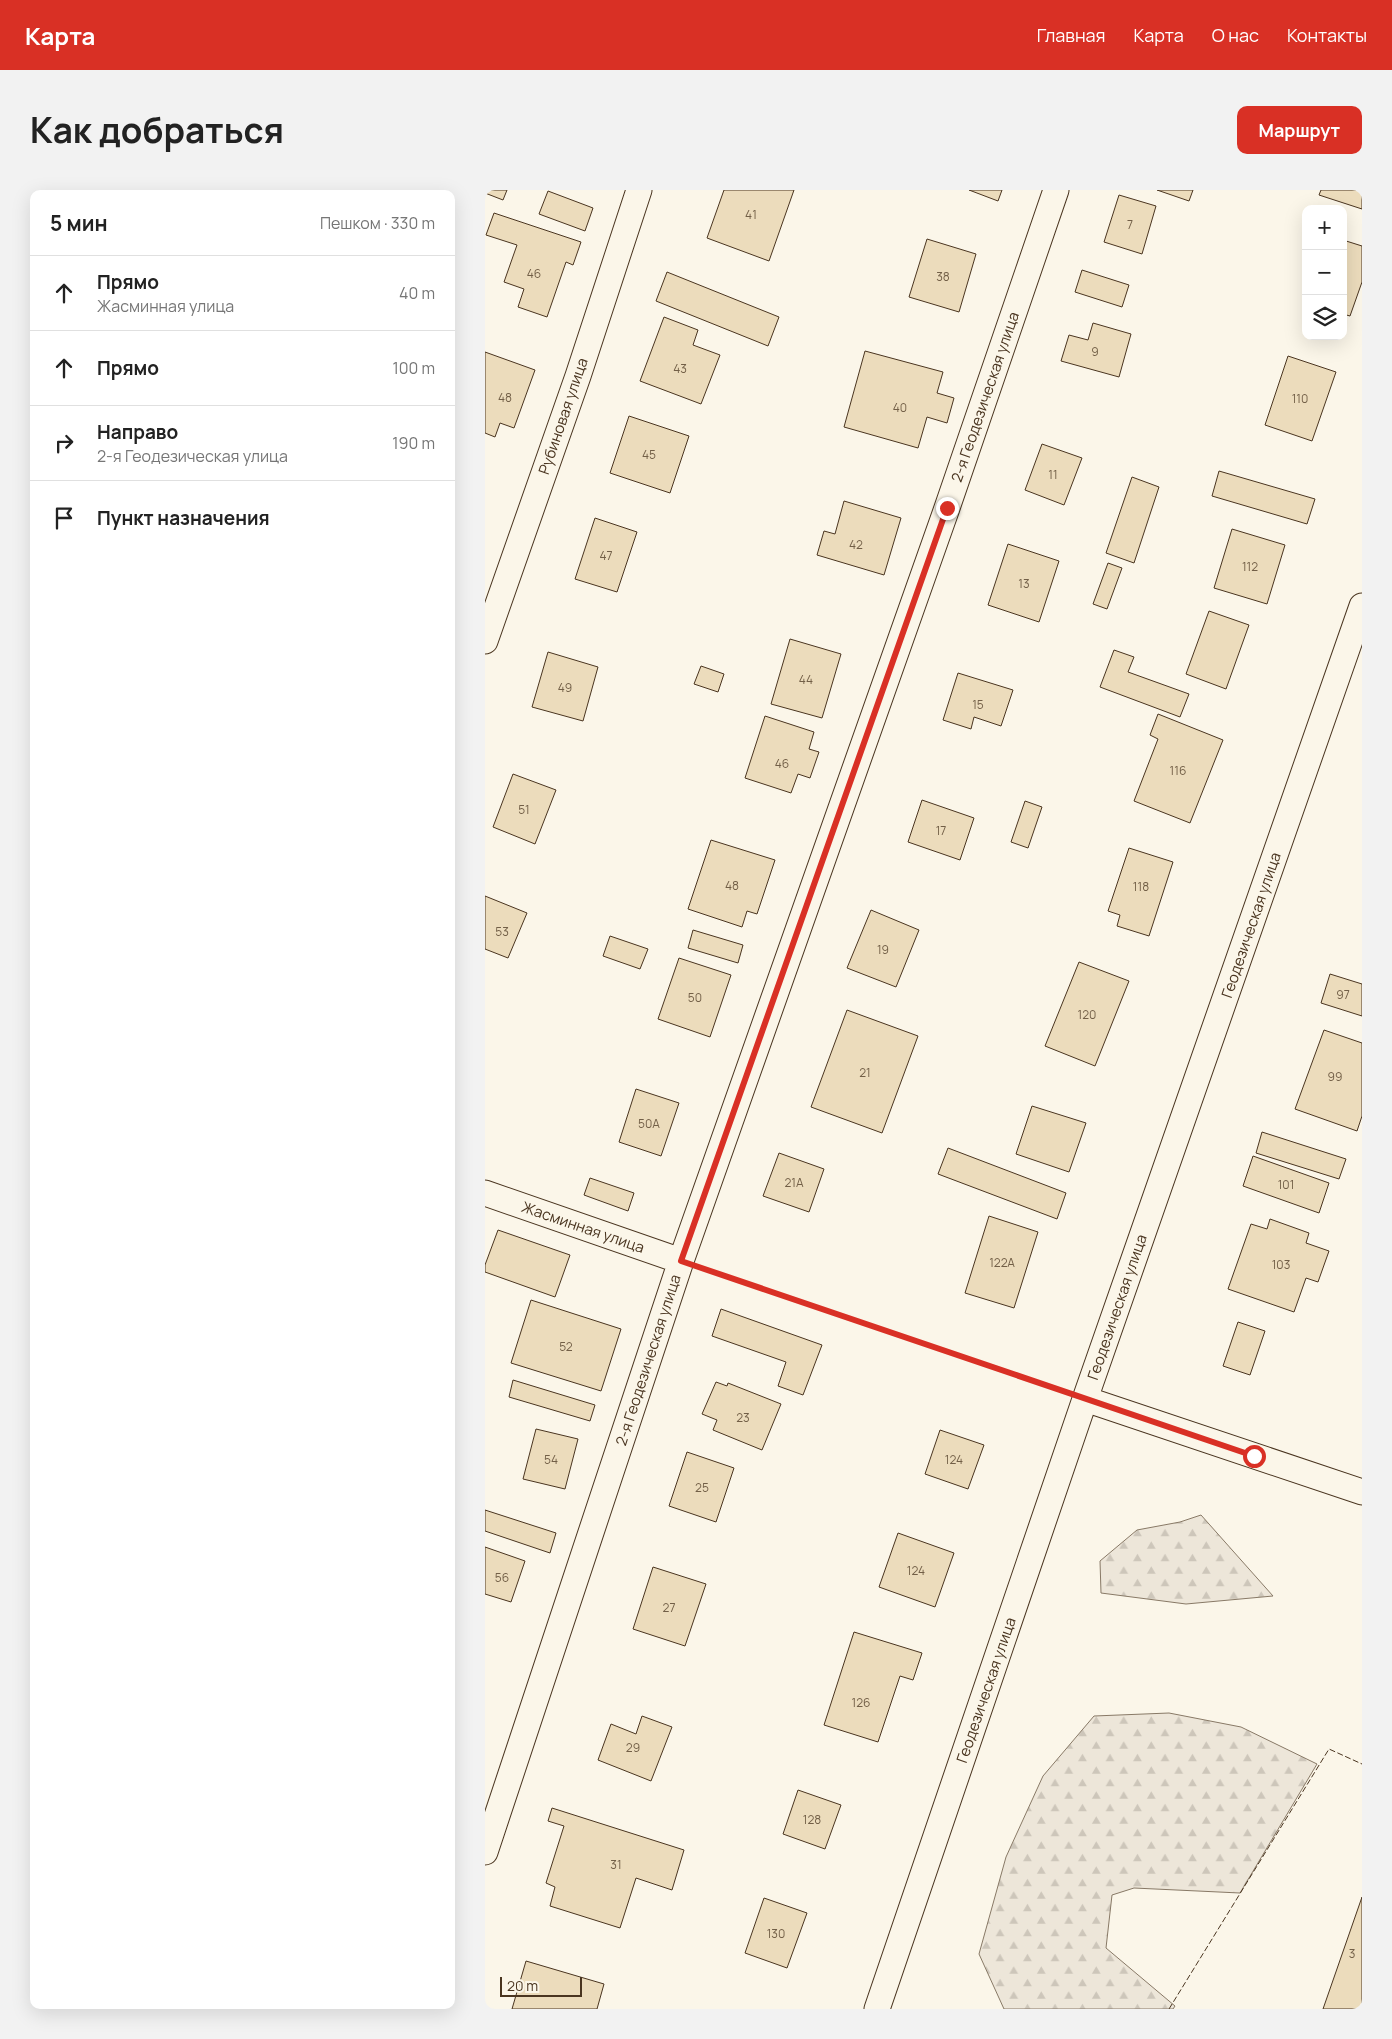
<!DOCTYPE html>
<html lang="ru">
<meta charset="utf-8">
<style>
body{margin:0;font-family:Manrope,sans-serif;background:#f2f2f2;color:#222}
.controls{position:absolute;right:15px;top:15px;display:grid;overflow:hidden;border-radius:10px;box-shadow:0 5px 20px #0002}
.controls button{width:45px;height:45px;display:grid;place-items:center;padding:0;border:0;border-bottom:1px solid #e0e0e0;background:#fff;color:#222;font:25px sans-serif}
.scale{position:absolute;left:15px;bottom:12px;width:82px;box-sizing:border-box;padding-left:5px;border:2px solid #4a3520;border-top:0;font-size:14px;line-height:18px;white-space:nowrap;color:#4a3520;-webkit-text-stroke:4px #fbf6e9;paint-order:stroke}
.stop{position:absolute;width:15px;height:15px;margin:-11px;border:4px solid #d93025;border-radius:50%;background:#fff}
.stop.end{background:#d93025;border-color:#fff;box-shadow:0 1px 5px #0008}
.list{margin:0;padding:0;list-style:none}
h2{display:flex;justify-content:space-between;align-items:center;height:65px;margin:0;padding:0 20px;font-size:21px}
h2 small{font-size:16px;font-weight:400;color:#767676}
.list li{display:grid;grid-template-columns:32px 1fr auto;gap:15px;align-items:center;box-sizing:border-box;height:75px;padding:0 20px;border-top:1px solid #e0e0e0}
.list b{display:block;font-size:19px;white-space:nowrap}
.list p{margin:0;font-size:16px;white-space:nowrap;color:#767676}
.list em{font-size:16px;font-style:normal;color:#767676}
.icon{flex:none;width:28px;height:28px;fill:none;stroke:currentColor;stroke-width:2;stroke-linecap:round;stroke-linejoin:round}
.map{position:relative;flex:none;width:877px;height:1819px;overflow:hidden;border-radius:10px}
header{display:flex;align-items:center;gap:30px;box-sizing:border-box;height:70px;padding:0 25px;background:#d93025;color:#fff}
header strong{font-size:24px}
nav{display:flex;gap:28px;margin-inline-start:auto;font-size:18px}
.intro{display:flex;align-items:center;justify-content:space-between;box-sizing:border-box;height:120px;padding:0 30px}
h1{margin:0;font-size:35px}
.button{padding:12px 22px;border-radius:10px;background:#d93025;color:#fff;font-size:18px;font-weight:700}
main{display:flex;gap:30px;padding:0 30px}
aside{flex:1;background:#fff;border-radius:10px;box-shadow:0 5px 20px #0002}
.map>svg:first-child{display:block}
.forest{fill:url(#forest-firs);stroke:#887966}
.building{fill:#ecdcbc;stroke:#4a3520}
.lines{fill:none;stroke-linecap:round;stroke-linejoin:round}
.minor-casing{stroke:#4a3520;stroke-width:27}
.path{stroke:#7f6f5c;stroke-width:3;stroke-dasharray:4 2.5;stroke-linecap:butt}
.minor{stroke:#fbf6e9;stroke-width:25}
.fence{stroke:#4a3520;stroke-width:1;stroke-dasharray:6 2.5;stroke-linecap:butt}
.route{stroke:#d93025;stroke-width:6}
.labels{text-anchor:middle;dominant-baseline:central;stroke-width:4;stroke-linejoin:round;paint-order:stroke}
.number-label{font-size:12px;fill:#725f47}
.street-label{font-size:15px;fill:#4a3520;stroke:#fbf6e9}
</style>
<header>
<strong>Карта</strong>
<nav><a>Главная</a><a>Карта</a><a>О нас</a><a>Контакты</a></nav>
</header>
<div class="intro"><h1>Как добраться</h1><a class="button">Маршрут</a></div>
<main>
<aside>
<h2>5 мин<small>Пешком · 330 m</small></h2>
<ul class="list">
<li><svg class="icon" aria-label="ahead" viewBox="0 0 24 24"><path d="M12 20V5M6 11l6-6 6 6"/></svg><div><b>Прямо</b><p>Жасминная улица</p></div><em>40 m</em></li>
<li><svg class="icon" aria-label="ahead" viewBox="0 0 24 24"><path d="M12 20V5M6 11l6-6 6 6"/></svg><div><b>Прямо</b></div><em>100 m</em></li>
<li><svg class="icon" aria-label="right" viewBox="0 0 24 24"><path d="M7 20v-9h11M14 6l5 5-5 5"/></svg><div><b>Направо</b><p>2-я Геодезическая улица</p></div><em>190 m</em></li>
<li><svg class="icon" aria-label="arrive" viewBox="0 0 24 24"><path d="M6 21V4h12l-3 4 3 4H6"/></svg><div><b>Пункт назначения</b></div></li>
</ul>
</aside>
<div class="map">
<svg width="877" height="1819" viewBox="0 0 877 1819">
<defs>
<pattern id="forest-firs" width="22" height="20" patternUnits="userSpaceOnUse" patternTransform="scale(1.25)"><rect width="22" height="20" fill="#ede6d9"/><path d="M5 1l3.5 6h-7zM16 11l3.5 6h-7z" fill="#cdc6ba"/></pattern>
</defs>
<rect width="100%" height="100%" fill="#fbf6e9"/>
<!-- forest -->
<path class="forest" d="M716 1325 788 1406 701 1414 616 1403 615 1371 652 1340 695 1332Z
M684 1523 756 1537 832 1574 755 1703 649 1698 627 1705 621 1758 690 1816 688 1819H519L494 1764 521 1667 558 1586 609 1526Z"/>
<!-- building -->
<path class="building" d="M0 0H22L18 10 0 3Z
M239 0H309L284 71 222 48Z
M484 0H517L513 11Z
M672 0H708L704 11Z
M836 0H877V19L834 5Z
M63 1 108 18 100 41 54 24Z
M634 5 671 16 657 64 619 52Z
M9 23 96 52 88 75 81 72 62 127 33 117 39 99 19 92 32 55 1 45Z
M442 49 491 64 474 122 424 107Z
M858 50 877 56V92L865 126 858 124Z
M597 80 644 95 637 117 590 102Z
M182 82 294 127 283 156 171 111Z
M179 127 213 140 208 155 235 165 216 214 155 191Z
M608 133 646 144 634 187 576 171 584 145 603 150Z
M380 161 458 182 452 203 469 208 462 233 442 227 433 258 359 237Z
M0 162 50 180 29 238 15 233 10 247 0 243Z
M803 166 851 182 827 251 780 235Z
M144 226 204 246 185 303 125 283Z
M557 254 597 268 579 315 540 300Z
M734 281 830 309 822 334 727 306Z
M647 287 674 297 649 373 621 363Z
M359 311 416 328 399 385 332 365 339 341 350 344Z
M110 328 152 342 132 402 90 389Z
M747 339 800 355 782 414 729 398Z
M523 354 574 371 554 432 503 415Z
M623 373 637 378 622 419 608 414Z
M724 421 764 435 741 499 701 484Z
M305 449 356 464 337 528 286 514Z
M629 460 649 467 643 482 704 504 695 527 615 497Z
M63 462 113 477 98 531 47 517Z
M216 476 239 484 233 502 209 494Z
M473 483 528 500 516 536 489 527 486 539 458 530Z
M673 524 738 550 705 633 649 611 673 549 665 545Z
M280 526 329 542 324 559 334 562 325 588 313 584 306 603 260 588Z
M28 584 71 600 50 654 8 637Z
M437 610 489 628 475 670 423 652Z
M540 611 557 617 543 658 526 652Z
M226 650 290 670 272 724 262 721 257 737 203 719Z
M644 658 688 672 664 746 632 736 635 725 623 721Z
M0 706 42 723 23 768 0 759Z
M386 720 434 740 411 797 362 778Z
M208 740 258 755 253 773 203 758Z
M125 746 163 759 155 779 118 766Z
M194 768 246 785 225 847 173 829Z
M594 772 644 791 610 876 560 856Z
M845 784 877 794V826L836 813Z
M362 820 433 846 397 943 326 917Z
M839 840 877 853V926L872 941 810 919Z
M151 899 194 913 176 966 134 952Z
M547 916 601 933 584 982 531 964Z
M777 942 861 969 854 989 771 963Z
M463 958 581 1003 572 1029 453 984Z
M294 963 339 979 324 1022 278 1006Z
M768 966 844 993 834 1023 758 996Z
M105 988 149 1003 143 1021 99 1005Z
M504 1026 553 1042 529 1118 480 1103Z
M785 1029 824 1043 821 1053 844 1061 833 1092 821 1088 809 1122 743 1099 766 1034 782 1039Z
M13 1040 85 1065 70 1107 0 1082V1075Z
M46 1110 136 1139 116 1201 26 1173Z
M236 1119 337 1155 318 1205 293 1196 301 1172 227 1146Z
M753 1132 780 1141 765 1185 738 1176Z
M28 1190 110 1215 105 1231 24 1207Z
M231 1192 242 1196 243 1193 296 1214 277 1260 228 1240 232 1230 217 1224Z
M51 1239 93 1249 80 1299 38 1289Z
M455 1240 499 1255 483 1299 440 1284Z
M202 1262 249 1278 231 1332 184 1316Z
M0 1320 71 1343 65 1363 0 1341Z
M413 1343 469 1363 450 1417 394 1397Z
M0 1357 40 1371 26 1412 0 1404Z
M168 1377 221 1394 200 1456 148 1439Z
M369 1442 437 1463 428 1490 415 1486 393 1552 339 1535Z
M157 1526 187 1537 166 1591 113 1570 126 1534 151 1544Z
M313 1600 356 1615 340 1659 298 1644Z
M67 1618 199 1660 187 1700 151 1688 135 1738 65 1716 70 1697 61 1693 79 1636 63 1631Z
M877 1707V1819H838Z
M279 1708 322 1723 302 1778 260 1763Z
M41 1771 119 1794 112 1819H27Z"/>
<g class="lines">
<!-- minor casing -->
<g class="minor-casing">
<path id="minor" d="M0 451 93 186 154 0
M0 1003 196 1071
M600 1209 877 1302
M0 1662 196 1071 462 318 571 0
M392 1819 600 1209 877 416"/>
</g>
<!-- path -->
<path class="path" d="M220 1079 576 1201"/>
<!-- minor -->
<use href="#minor" class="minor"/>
<!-- fence -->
<path class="fence" d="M684 1819 844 1559 877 1574"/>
</g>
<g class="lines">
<!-- route -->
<path class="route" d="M462 318 196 1071 769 1266"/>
</g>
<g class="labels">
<!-- number labels -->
<g class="number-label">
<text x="266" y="24">41</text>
<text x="645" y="34">7</text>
<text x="49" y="83">46</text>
<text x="458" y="86">38</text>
<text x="610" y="161">9</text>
<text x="195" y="178">43</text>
<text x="20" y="207">48</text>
<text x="815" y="208">110</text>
<text x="415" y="217">40</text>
<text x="164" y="264">45</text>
<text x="568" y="284">11</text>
<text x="371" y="354">42</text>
<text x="121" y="365">47</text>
<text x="765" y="376">112</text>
<text x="539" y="393">13</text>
<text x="321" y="489">44</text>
<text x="80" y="497">49</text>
<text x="493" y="514">15</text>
<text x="297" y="573">46</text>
<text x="693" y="580">116</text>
<text x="39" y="619">51</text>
<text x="456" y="640">17</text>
<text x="247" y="695">48</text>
<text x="656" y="696">118</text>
<text x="17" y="741">53</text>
<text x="398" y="759">19</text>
<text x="858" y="804">97</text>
<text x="210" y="807">50</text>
<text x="602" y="824">120</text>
<text x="380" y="882">21</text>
<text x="850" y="886">99</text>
<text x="164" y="933">50А</text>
<text x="309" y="992">21А</text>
<text x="801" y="994">101</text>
<text x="517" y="1072">122А</text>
<text x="796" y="1074">103</text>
<text x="81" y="1156">52</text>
<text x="258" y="1227">23</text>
<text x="66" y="1269">54</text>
<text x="469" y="1269">124</text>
<text x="217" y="1297">25</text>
<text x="431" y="1380">124</text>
<text x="17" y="1387">56</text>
<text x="184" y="1417">27</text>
<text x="376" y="1512">126</text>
<text x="148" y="1557">29</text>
<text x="327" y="1629">128</text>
<text x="131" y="1674">31</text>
<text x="291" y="1743">130</text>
<text x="867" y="1763">3</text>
</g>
<!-- street labels -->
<g class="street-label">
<text transform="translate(500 207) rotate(-71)">2-я Геодезическая улица</text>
<text transform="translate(78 226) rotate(-71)">Рубиновая улица</text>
<text transform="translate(766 735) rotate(-71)">Геодезическая улица</text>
<text transform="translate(98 1037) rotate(19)">Жасминная улица</text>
<text transform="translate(632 1117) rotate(-71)">Геодезическая улица</text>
<text transform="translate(163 1170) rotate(-72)">2-я Геодезическая улица</text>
<text transform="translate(501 1500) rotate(-71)">Геодезическая улица</text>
</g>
</g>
</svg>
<div class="controls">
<button>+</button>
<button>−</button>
<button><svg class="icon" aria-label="layers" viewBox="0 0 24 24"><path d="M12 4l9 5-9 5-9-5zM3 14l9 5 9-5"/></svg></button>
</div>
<div class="scale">20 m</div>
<div class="stop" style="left:769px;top:1266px"></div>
<div class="stop end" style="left:462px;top:318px"></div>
</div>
</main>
